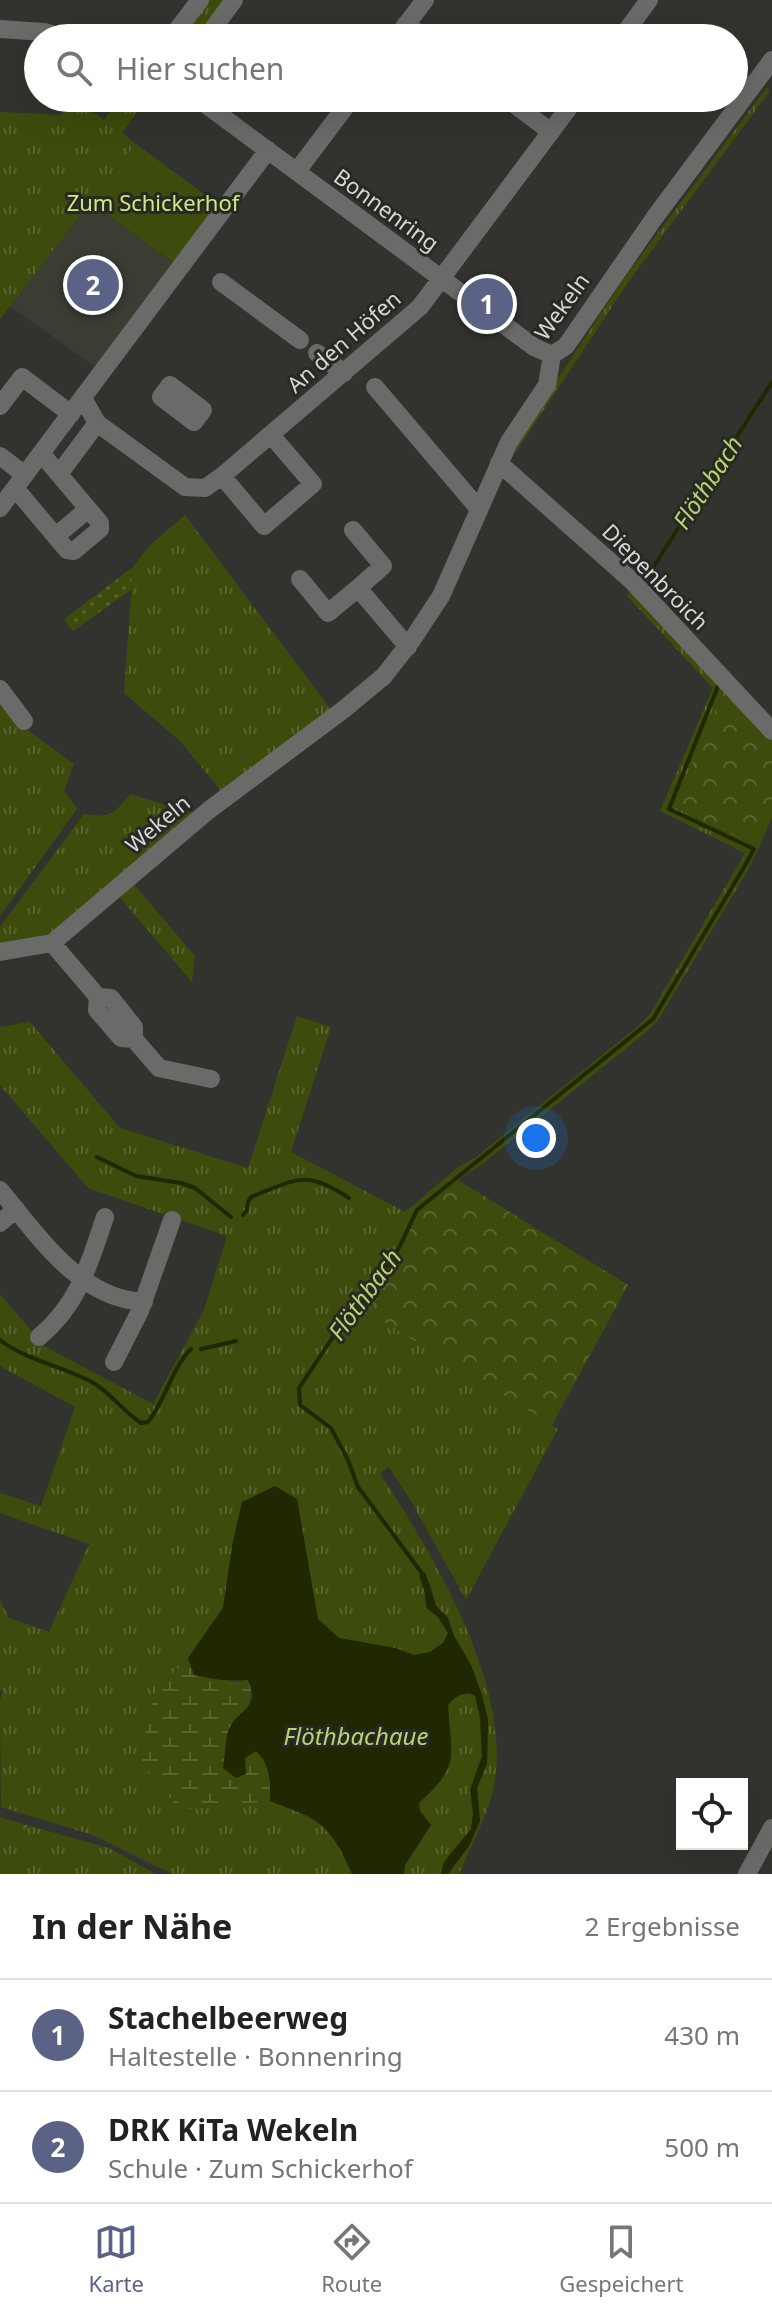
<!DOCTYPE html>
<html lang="de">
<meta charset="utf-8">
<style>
body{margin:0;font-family:"Noto Sans",sans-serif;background:#f6f6f6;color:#222}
.controls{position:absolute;right:24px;bottom:24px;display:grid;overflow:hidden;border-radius:0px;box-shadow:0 8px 32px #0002}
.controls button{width:72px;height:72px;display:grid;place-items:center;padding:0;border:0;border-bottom:2px solid #e0e0e0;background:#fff;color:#222;font:40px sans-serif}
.you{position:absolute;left:536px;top:1138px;width:28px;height:28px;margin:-20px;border:6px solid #fff;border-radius:50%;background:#1a73e8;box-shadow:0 0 0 12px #1a73e833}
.badge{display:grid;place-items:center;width:52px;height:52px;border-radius:50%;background:#5a6385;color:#fff;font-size:26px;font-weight:700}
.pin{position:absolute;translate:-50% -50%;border:4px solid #fff;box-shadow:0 2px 8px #0006}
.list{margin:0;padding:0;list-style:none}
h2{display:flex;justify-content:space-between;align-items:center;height:104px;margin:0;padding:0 32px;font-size:34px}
h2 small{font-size:26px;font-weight:400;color:#767676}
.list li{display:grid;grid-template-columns:52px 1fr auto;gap:24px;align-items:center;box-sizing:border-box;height:112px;padding:0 32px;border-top:2px solid #e0e0e0}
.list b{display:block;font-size:30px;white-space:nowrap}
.list p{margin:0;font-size:26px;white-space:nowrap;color:#767676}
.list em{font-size:26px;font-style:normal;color:#767676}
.icon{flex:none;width:44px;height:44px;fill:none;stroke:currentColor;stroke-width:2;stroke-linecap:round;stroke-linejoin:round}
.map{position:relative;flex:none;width:772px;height:1874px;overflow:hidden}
.search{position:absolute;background:#fff;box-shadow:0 8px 32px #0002;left:24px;right:24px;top:24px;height:88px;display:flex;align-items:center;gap:20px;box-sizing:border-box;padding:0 28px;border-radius:44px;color:#767676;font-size:30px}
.sheet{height:328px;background:#fff}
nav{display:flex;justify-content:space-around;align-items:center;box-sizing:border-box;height:112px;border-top:2px solid #e0e0e0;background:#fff;font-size:22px;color:#767676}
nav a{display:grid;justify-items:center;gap:4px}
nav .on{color:#5a6385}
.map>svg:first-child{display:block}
.built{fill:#393d32}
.grass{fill:url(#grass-tufts)}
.forest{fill:url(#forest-crowns)}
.wetland{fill:url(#wetland-marsh)}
.park{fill:#3d4c0d}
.garden{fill:url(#garden-dots)}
.water{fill:#1f2800}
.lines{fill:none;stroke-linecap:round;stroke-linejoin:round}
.stream{stroke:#1f2800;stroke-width:4}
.minor{stroke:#6a6b68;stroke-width:18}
.labels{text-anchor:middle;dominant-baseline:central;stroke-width:6;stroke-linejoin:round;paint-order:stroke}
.park-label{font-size:22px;fill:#cdea81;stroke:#282925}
.street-label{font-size:22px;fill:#d6d7d4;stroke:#282925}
.water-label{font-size:24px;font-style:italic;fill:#b8d46c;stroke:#282925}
</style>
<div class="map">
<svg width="772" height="1874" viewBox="0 0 772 1874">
<defs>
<pattern id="grass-tufts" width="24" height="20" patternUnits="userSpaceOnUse" patternTransform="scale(2)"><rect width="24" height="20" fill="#3d4c0d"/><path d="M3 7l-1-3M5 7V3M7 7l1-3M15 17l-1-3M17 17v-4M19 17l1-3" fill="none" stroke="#58652f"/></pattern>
<pattern id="forest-crowns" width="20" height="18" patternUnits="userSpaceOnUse" patternTransform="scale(2)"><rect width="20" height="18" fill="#3d4c0d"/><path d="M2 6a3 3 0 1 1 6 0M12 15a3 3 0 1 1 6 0" fill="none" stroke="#58652f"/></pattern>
<pattern id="wetland-marsh" width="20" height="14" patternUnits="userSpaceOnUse" patternTransform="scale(2)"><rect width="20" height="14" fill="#3d4c0d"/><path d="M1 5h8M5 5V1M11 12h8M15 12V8" fill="none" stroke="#58652f"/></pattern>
<pattern id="garden-dots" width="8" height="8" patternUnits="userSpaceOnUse" patternTransform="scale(2)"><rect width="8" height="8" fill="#3d4c0d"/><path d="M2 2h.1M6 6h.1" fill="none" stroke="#58652f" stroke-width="1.8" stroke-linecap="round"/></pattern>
</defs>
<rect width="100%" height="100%" fill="#32332f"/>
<!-- built -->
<path class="built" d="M91 202 175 264 98 369 10 306Z"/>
<!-- grass -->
<path class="grass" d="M204 0H227L198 38H176Z
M767 87 770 91 629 281 516 452 511 449 625 277Z
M64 98H74L104 120 120 98H147L122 133 136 144 0 319V112L62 115Z
M185 515 332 711 222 792 180 741 124 693 133 567 150 545Z
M632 589 725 687 674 807 759 847 746 873 658 1020 644 1034 481 1165 463 1176 416 1216 396 1261 359 1306 558 1429 466 1600 411 1501 389 1467 380 1473C433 1555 518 1693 492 1795 484 1822 470 1848 459 1874H448L469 1846 480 1821 477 1788 487 1763 488 1720 482 1695 471 1665 454 1636 448 1618 436 1606 430 1583 419 1576 426 1593 427 1609 438 1617 448 1633 443 1643 430 1652 414 1655 395 1648 339 1638 317 1619 297 1499 233 1541 223 1608 188 1658 153 1695 180 1810 270 1801 316 1819 341 1847 352 1874H172L93 1835 1 1807 0 1700 3 1691 0 1690V1601L9 1618 49 1632 89 1544 0 1513V1493L41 1506 75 1407 0 1366V1294L44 1346 153 1404 204 1310 227 1236 88 1188 0 1085V1027L30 1022 120 1128 248 1168 297 1016 331 1027 291 1152 405 1212 457 1168 476 1157 637 1027 650 1014 745 853 660 811 713 688 627 596Z
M0 696 22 726 74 764 64 791 77 809 0 916Z
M130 794 197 814 47 939 0 948V927L84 814C111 818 113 815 130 794Z
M132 882 195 956 192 982 117 894Z
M469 1693 475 1696 480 1717 482 1756 471 1790 473 1813 471 1830 444 1862 441 1874H404L405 1865 431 1825 419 1810V1803C461 1764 451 1759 448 1705L456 1696Z
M30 1826 109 1848 156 1874H0V1846Z"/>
<!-- forest -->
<path class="forest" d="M725 687 772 737V817L759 847 674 807Z
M458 1180 628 1285 552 1425 358 1306 396 1261 416 1216Z
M0 1817 30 1826 0 1846Z"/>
<!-- wetland -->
<path class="wetland" d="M188 1658 195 1675 238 1682 248 1680C257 1703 244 1712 230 1728L245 1758 256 1750C271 1766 270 1780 270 1801L180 1810 140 1761 153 1695Z"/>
<!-- park -->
<path class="park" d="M136 144 219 205 175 264 91 202Z"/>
<!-- garden -->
<path class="garden" d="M133 567 131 590 73 631 64 619Z"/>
<!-- water -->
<path class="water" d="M275 1486 297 1499 318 1619 339 1638 395 1648 414 1655 430 1652 443 1643 448 1633 438 1617 426 1607 425 1593 419 1575 425 1572 436 1606 448 1618 454 1636 471 1665 482 1695 488 1720 487 1764 477 1788 480 1821 469 1846 448 1874H441L444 1862 471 1829 473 1813 470 1790 482 1756 480 1717 475 1696C464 1690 456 1696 448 1705 451 1759 461 1764 419 1803L420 1811 431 1825 405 1865 404 1874H352C330 1823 320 1820 270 1801 270 1780 271 1766 256 1751L245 1758 246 1774 236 1778 223 1768C225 1756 225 1740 229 1729 239 1707 262 1710 248 1680H220L194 1675 188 1658 223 1608 233 1541 242 1502Z"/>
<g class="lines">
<!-- stream -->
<path class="stream" d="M643 583 772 382
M97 1157 136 1176 181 1183 195 1188 231 1217
M243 1215 247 1210 248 1202 251 1197C297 1179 305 1169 349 1198
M0 1340C28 1361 62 1366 92 1382 111 1393 123 1411 141 1423L148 1422C166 1400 171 1369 191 1349
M201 1349 236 1341
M424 1576 358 1487 348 1460 331 1428 300 1405 299 1388 357 1301 395 1256 417 1210 653 1019 743 869 754 849 669 809 718 686"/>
<!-- minor -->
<path class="minor" d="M406 24 425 38
M0 29 44 32 66 38
M171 38 200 0
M206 38 234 0
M396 38 425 0
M621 38 649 0
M197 98 534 347 552 355
M506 98 551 132
M297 171 352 98
M221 282 300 340
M317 353 344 373
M552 355 566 346 655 217 772 60
M170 385 203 410 194 422 161 397Z
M375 387 479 509
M83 398 97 423 185 487 205 488 222 476 420 307 576 98
M0 406 22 377 71 414
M0 456 25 475
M499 463 632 581 772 731
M59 474 97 423
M222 476 264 526 313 484 271 435
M15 488 67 550 74 551 100 529V523L41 453
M0 508 268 150
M353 530 383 566 358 588
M56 536 88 509
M300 579 328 613 358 588 408 647
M0 689 24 721
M52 943 98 997 97 1010 121 1038 134 1039
M0 952 52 943 209 810 343 710 384 676 412 640 441 596 509 442 547 385 552 355
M98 997 111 998 134 1027V1039L159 1068 211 1079
M0 1190C38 1235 79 1299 144 1302
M0 1223 16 1209
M39 1337C79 1304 89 1264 105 1217
M114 1362 140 1311 172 1220
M747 1874 772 1828"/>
</g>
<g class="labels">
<!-- park labels -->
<g class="park-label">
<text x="153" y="202">Zum Schickerhof</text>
</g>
<!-- street labels -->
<g class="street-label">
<text transform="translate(387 209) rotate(36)">Bonnenring</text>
<text transform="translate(561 306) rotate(-54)">Wekeln</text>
<text transform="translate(343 341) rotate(-41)">An den Höfen</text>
<text transform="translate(656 576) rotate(45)">Diepenbroich</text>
<text transform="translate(157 823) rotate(-40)">Wekeln</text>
</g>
<!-- water labels -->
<g class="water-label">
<text transform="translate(707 482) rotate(-57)">Flöthbach</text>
<text transform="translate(364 1294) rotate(-54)">Flöthbach</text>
<text x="356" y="1735">Flöthbachaue</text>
</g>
</g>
</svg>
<div class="controls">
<button><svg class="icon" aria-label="locate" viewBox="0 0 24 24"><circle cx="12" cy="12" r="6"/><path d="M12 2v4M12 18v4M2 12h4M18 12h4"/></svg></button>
</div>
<div class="you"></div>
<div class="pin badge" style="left:487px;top:304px">1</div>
<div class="pin badge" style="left:93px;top:285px">2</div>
<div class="search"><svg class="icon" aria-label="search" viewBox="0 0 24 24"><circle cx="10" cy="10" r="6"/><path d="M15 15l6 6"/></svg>Hier suchen</div>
</div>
<section class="sheet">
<h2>In der Nähe<small>2 Ergebnisse</small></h2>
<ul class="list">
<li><span class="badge">1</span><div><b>Stachelbeerweg</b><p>Haltestelle · Bonnenring</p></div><em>430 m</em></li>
<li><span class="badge">2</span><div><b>DRK KiTa Wekeln</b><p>Schule · Zum Schickerhof</p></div><em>500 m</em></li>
</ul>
</section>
<nav>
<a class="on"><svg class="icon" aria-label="map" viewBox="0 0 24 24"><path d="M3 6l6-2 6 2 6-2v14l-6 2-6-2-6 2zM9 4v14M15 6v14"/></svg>Karte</a>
<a><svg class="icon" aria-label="directions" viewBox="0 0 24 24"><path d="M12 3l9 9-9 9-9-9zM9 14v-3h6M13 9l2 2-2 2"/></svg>Route</a>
<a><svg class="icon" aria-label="saved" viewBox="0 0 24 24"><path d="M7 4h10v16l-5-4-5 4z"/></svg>Gespeichert</a>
</nav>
